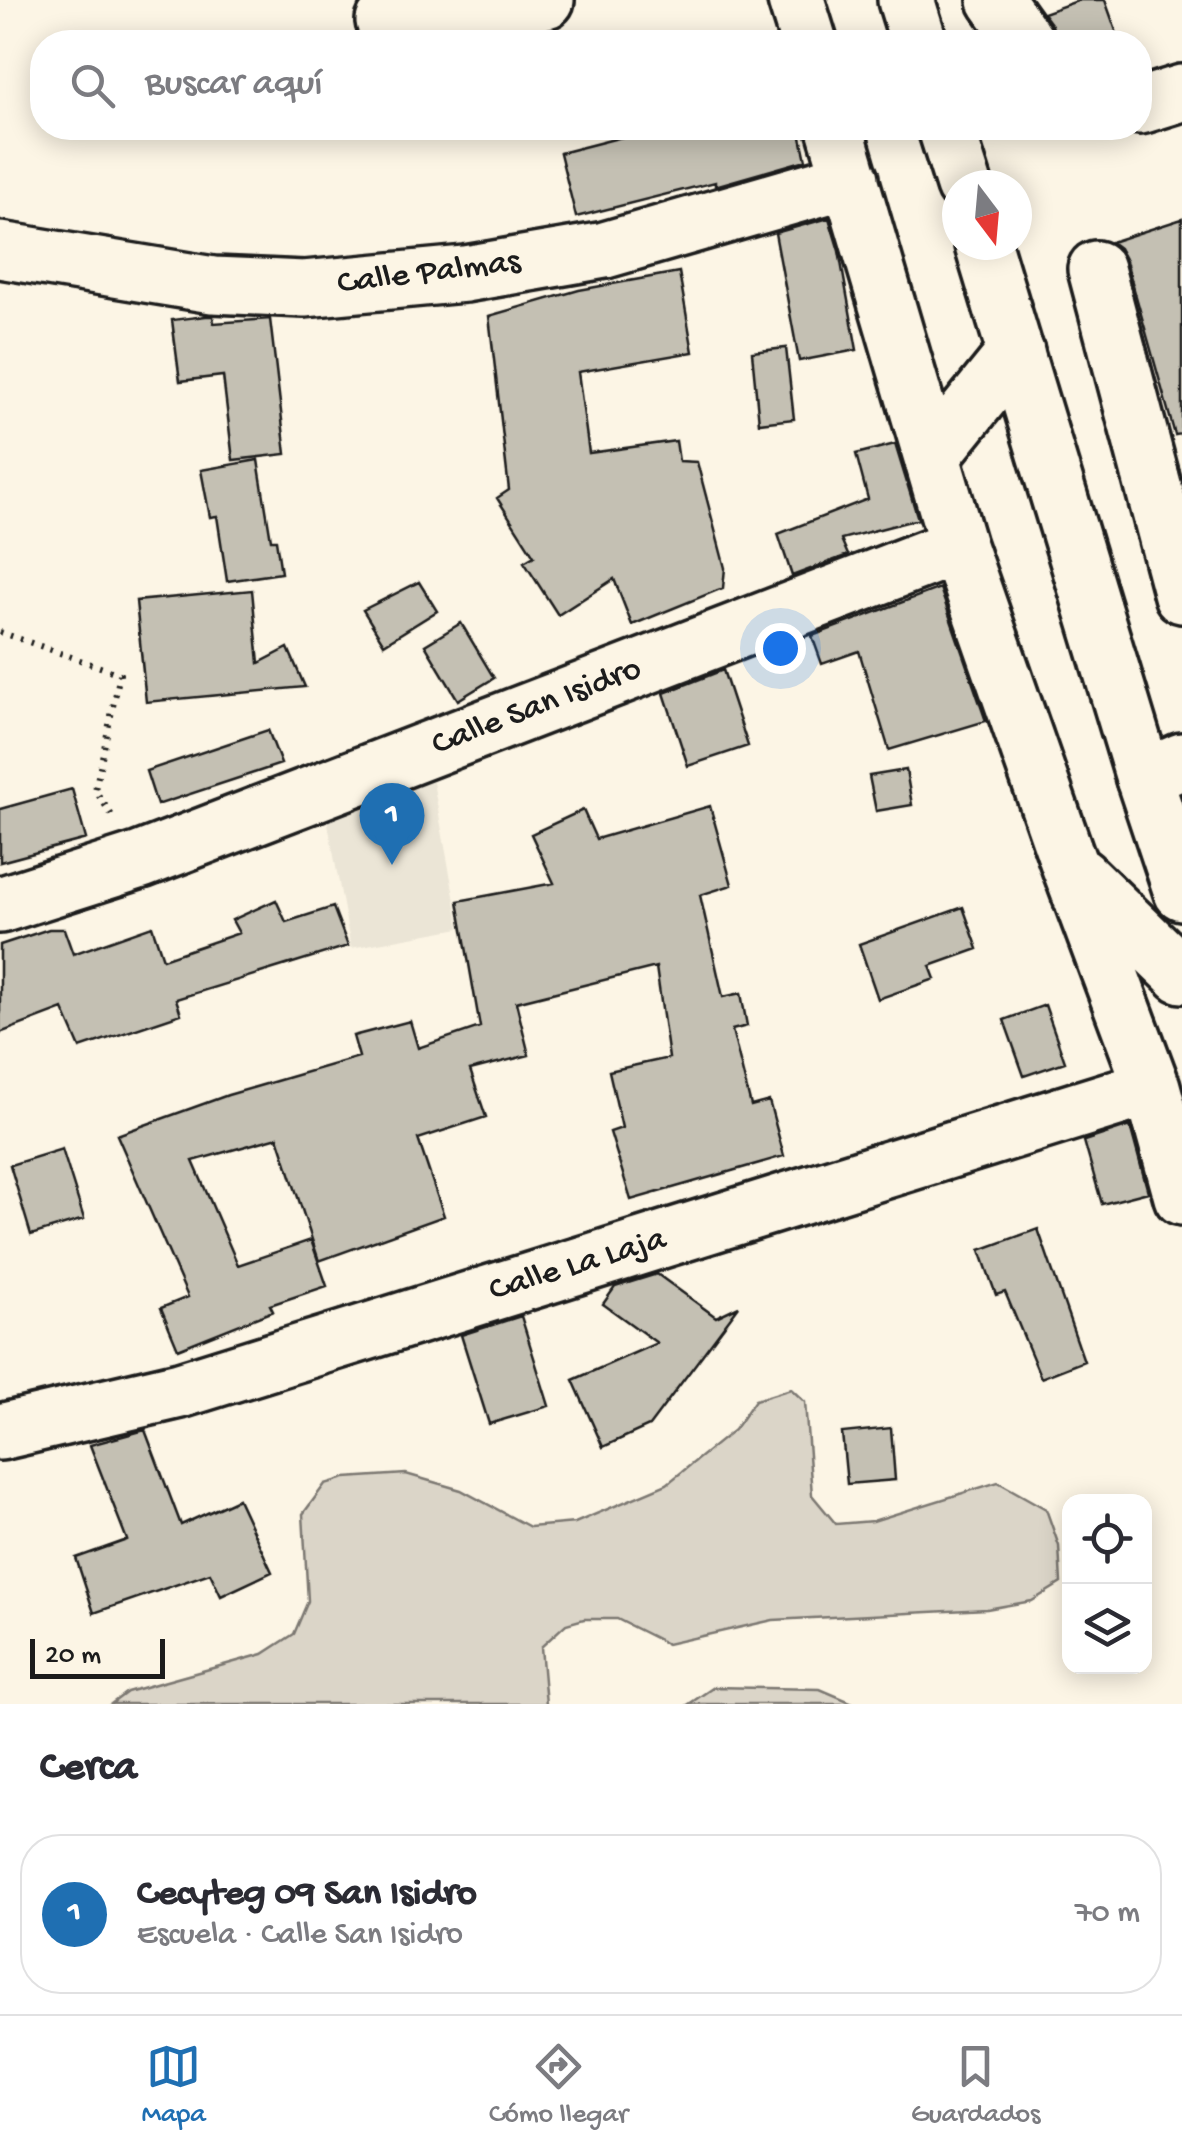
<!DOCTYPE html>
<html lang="es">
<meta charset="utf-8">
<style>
body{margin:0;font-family:"Gochi Hand",sans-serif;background:#f7f7f7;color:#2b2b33}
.controls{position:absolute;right:30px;bottom:30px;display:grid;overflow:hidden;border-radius:20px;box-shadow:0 5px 25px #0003}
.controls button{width:90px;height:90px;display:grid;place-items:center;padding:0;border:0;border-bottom:2px solid #e1e1e2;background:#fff;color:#2b2b33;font:50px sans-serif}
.compass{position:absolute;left:942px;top:170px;width:90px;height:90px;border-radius:50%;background:#fff;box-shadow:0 5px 25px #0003;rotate:164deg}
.scale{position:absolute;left:30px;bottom:25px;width:135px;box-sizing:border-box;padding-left:10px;border:5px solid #1c1c1c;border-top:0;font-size:28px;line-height:35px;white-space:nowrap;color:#1c1c1c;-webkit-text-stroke:8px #fcf5e5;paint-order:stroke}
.you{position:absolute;left:780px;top:648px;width:35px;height:35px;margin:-25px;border:8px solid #fff;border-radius:50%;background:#1a73e8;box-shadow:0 0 0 15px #1a73e833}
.badge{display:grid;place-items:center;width:65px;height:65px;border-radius:50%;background:#1f6fb2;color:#fff;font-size:32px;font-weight:700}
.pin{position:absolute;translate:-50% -82px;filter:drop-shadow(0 2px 5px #0008)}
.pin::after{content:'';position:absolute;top:52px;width:35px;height:30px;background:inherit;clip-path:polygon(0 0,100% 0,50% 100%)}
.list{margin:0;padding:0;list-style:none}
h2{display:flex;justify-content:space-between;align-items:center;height:130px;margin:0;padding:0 40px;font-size:42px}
h2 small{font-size:32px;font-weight:400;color:#7c7c81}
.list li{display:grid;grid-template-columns:65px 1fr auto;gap:30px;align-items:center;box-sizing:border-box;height:160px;margin:0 20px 20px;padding:0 20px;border:2px solid #e1e1e2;border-radius:40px}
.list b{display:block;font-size:38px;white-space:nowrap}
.list p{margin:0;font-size:32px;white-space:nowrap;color:#7c7c81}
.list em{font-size:32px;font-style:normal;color:#7c7c81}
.icon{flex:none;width:55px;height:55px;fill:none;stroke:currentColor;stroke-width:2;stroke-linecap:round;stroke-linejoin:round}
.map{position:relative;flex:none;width:1182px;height:1704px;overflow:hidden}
.search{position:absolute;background:#fff;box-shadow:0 5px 25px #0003;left:30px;right:30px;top:30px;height:110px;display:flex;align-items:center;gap:25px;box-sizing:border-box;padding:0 35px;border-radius:40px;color:#7c7c81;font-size:38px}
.sheet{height:310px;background:#fff}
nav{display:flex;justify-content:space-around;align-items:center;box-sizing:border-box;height:140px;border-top:2px solid #e1e1e2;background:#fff;font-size:28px;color:#7c7c81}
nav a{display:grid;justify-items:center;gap:5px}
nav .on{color:#1f6fb2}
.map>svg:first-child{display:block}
.built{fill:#ebe5d6}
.green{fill:#dbd5c8;stroke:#7c7872;stroke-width:2.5}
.building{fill:#c4c0b3;stroke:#1c1c1c;stroke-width:2.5}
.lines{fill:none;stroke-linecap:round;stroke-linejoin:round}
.street-casing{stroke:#1c1c1c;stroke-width:62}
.primary-casing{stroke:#1c1c1c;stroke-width:62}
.path{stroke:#1c1c1c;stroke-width:6;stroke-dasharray:2.5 8;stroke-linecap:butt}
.street{stroke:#fcf5e5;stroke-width:55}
.primary{stroke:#fcf5e5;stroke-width:55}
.labels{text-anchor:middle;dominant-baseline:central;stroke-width:8;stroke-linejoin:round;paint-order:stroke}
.street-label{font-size:35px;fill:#1c1c1c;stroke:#fcf5e5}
</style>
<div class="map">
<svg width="1182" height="1704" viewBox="0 0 1182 1704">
<rect width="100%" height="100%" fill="#fcf5e5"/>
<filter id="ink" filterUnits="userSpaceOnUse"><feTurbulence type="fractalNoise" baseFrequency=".01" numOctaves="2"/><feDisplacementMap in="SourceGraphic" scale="20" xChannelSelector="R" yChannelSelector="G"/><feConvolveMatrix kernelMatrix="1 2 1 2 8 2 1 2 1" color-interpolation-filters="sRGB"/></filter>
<g filter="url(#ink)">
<!-- built -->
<path class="built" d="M433 782 460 928 351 948 324 802Z"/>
<!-- green -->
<path class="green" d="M791 1389 805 1402 812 1495 836 1524 873 1521 998 1482 1046 1509 1059 1546 1061 1583 1032 1601 987 1609 773 1620 667 1644 617 1619H584L566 1624 541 1647 546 1704H111L127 1692 263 1654 294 1634 308 1601 303 1514 325 1484 345 1478 406 1474 461 1490 530 1527 575 1523 667 1484 734 1430 755 1400Z
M714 1687 820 1689 855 1704H689Z"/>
<!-- building -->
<path class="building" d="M1080 0H1105L1120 42H1057L1052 25 1043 13Z
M657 128H799L806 160 715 186V182L576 217 560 153Z
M829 218 839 251 857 350 799 361 775 233Z
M1182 219V434L1175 435 1126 261 1119 248 1111 242Z
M679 272 693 352 578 372 589 453 676 441 679 461 697 462 725 568 723 588 632 625 614 579 558 615 524 562 534 556 497 498 509 490 489 316 579 290Z
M206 316H213L214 323 270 319 286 454 233 460 223 376 180 381 172 320Z
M786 348 794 419 759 423 752 352Z
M895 444 918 519 841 539 848 555 792 576 778 534 868 499 856 454Z
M258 460 271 540H276L281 573 227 581 217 516 210 517 201 470Z
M419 582 437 611 384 644 363 610Z
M940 588 986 721 889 750 859 651 822 664 812 636Z
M252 590 259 663 288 648 305 687 146 702 136 601Z
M461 623 494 678 458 700 425 645Z
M723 670 748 746 688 766 664 693Z
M268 730 281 764 157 805 146 771Z
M906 770 912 805 876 811 869 776Z
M72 789 86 839 0 862V809Z
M710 806 732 885 700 895 723 997 741 993 747 1026 732 1030 751 1106 769 1101 784 1156 631 1200 610 1132 622 1128 609 1071 669 1058 656 967 516 1002 529 1055 470 1070 486 1117 418 1139 444 1216 319 1261 278 1137 193 1161 238 1265 311 1240 327 1286 270 1305 273 1311 178 1349 161 1308 188 1297 117 1135 228 1095 359 1057 353 1036 410 1021 418 1048 480 1027 458 901 554 883 531 834 583 810 596 839Z
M276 900 286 922 333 907 348 946 176 999 181 1014 80 1048 63 1009 0 1033V945L49 929H64L73 954 152 926 163 959 239 933 232 920Z
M963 907 978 949 930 966 935 979 878 999 859 944Z
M1045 1005 1065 1062 1024 1076 1004 1020Z
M1130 1126 1148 1192 1102 1204 1084 1141Z
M62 1149 84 1219 31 1235 10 1165Z
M1038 1229 1084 1361 1041 1378 1005 1292 996 1295 980 1250Z
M657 1274 716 1317 739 1306 649 1426 603 1447 573 1380 657 1343 603 1304 615 1287Z
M521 1316 549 1406 489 1424 461 1335Z
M891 1428 895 1480 847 1484 842 1433Z
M145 1430 181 1525 238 1499 272 1572 221 1596 210 1573 94 1613 76 1558 127 1540 90 1445Z"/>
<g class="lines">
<!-- street casing -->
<g class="street-casing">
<path id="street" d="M796 0 809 42
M996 0 1026 42
M384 21 485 14 546 0
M1140 106 1182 93
M835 128 958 546 1070 867 1152 1087 1182 1197
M0 250 213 285 304 289 465 274 605 250 851 179
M1096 269 1182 595
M932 456 1016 352
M1144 778 1182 761
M1080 876 1182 975
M0 905 141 860 958 546
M0 1432 180 1390 1152 1087"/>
</g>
<!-- primary casing -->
<g class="primary-casing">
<path id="primary" d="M906 0 919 42
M946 128 964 185
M983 245 1144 778 1182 892"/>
</g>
<!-- path -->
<path class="path" d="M0 632 120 674 95 790 113 817"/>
<!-- street -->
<use href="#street" class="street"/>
<!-- primary -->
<use href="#primary" class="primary"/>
</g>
</g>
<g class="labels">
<!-- street labels -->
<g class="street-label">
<text transform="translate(429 274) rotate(-7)">Calle Palmas</text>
<text transform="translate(537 708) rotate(-21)">Calle San Isidro</text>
<text transform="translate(578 1266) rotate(-17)">Calle La Laja</text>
</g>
</g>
</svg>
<div class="controls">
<button><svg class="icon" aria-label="locate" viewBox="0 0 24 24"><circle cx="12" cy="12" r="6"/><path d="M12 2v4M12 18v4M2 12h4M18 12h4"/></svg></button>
<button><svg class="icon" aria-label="layers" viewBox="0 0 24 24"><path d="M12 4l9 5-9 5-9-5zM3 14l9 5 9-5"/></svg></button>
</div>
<svg class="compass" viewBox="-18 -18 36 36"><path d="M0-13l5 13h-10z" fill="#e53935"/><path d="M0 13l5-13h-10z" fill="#7c7c81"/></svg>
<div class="scale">20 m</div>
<div class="you"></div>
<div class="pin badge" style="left:392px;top:865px">1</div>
<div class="search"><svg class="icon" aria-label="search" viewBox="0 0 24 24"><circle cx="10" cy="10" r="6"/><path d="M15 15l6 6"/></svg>Buscar aquí</div>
</div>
<section class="sheet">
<h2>Cerca<small></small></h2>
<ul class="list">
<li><span class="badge">1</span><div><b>Cecyteg 09 San Isidro</b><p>Escuela · Calle San Isidro</p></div><em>70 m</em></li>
</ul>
</section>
<nav>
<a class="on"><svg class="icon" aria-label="map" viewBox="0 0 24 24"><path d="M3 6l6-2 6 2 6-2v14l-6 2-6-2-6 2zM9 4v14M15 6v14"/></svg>Mapa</a>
<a><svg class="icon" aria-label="directions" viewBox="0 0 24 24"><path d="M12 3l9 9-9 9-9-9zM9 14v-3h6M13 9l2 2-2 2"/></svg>Cómo llegar</a>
<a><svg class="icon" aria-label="saved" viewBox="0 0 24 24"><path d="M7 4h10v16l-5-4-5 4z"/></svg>Guardados</a>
</nav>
